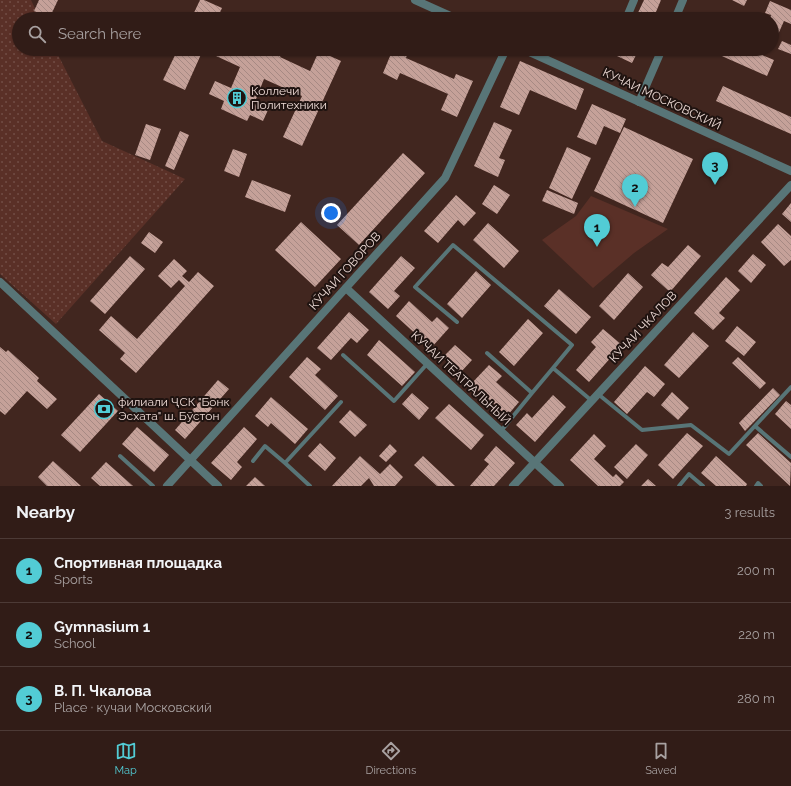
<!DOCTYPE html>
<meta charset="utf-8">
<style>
body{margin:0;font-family:Raleway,sans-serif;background:#392520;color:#f1f3f6}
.you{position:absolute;left:331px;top:213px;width:14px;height:14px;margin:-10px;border:3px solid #fff;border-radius:50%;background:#1a73e8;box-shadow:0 0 0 6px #1a73e833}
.badge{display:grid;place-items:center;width:26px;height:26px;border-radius:50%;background:#52ccd5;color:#111;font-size:13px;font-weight:700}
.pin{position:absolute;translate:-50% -33px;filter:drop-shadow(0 1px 2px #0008)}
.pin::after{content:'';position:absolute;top:21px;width:14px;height:12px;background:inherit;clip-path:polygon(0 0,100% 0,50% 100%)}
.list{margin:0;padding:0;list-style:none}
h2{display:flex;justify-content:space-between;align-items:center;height:52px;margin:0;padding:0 16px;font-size:17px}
h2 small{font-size:13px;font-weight:400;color:#a8a1a1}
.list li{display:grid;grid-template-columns:26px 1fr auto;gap:12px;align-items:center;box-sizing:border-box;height:64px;padding:0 16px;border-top:1px solid #4c3a36}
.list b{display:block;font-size:15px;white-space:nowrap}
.list p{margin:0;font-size:13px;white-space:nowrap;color:#a8a1a1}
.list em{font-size:13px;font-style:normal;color:#a8a1a1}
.icon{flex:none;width:22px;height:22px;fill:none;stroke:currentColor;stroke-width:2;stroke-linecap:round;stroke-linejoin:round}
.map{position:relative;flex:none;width:791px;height:486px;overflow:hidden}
.search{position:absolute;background:#311c17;box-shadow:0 1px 3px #0004;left:12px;right:12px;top:12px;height:44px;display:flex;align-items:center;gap:10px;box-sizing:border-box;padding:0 14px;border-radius:22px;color:#a8a1a1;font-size:15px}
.sheet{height:244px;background:#311c17}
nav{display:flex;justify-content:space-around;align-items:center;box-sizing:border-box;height:56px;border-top:1px solid #4c3a36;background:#311c17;font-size:11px;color:#a8a1a1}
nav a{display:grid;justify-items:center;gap:2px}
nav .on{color:#52ccd5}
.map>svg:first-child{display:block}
.park{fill:url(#park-dots)}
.pitch{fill:#5a3027}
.building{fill:url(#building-back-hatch)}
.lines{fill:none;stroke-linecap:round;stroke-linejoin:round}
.service{stroke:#587577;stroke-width:4}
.minor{stroke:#587577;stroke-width:8}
.tertiary{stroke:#587577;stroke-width:8}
.labels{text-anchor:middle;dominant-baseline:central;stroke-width:4;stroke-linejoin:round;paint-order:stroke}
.poi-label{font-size:12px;fill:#eddad5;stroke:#1f1310;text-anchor:start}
.street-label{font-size:12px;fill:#eddad5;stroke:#1f1310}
</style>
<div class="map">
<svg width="791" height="486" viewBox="0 0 791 486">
<defs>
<pattern id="park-dots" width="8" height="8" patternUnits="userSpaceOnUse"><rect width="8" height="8" fill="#5a3027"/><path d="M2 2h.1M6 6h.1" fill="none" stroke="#724d45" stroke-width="1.8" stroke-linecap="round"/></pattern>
<pattern id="building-back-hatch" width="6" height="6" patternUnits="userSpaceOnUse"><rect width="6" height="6" fill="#c5a199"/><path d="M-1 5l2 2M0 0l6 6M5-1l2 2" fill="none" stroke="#a68983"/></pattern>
</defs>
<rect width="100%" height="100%" fill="#41261f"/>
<!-- park -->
<path class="park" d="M0 0H31L40 19H19V49H55L102 141 185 179 56 324 0 274Z"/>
<!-- pitch -->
<path class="pitch" d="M591 196 668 229 634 253 593 288 542 240 576 216Z"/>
<!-- building -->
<path class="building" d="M39 0H58L49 19 34 11Z
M200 0H204L222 8 217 19H191Z
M644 0H661L653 19 636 17Z
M732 0H747L744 6Z
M770 1 791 10V24L784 21 772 48V19H770L771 15 765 13Z
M563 12 578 19H560Z
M782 41 791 45V54L778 49Z
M178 49H269L281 55 280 57 310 71 319 51 341 61 302 146 283 137 302 96 264 79 254 104 268 110 263 121 250 115 247 121 221 109 224 101 209 94 215 81 231 88 240 67 203 50 185 90 163 80Z
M393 49H402L408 52 406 58 454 79 456 74 473 81 457 117 441 110 448 94 400 73 397 80 383 73Z
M602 49H639L632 63Z
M706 49H748L774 60 767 76Z
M520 61 584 89 576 110 530 90 519 115 500 107Z
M723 86 791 117V134L716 101Z
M592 104 626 119 620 133 604 126 596 145 577 137Z
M494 122 512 130 499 158 505 160 498 177 474 166Z
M146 124 161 129 150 160 135 155Z
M624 127 693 159 663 223 594 191Z
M180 131 189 135 174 170 165 166Z
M567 147 591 158 572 199 549 188Z
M233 149 247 154 239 177 224 171Z
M403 153 425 173 359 245 337 225Z
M252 180 291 195 285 212 245 197Z
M494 185 510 195 497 214 482 204Z
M547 190 578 203 574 214 542 201Z
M456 195 476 213 464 226 458 220 438 243 424 231Z
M791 203V222L782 214Z
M301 222 341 259 315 287 275 250Z
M488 223 519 251 504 268 473 240Z
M778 224 791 236V260L784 266 761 242Z
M149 232 163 242 155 253 141 243Z
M688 245 701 256 670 292 651 275 662 263 668 267Z
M753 254 766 265 751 283 738 271Z
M130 256 145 269 105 314 90 301Z
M401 256 415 268 394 291 400 296 388 309 369 292Z
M174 259 187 271 182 276 189 282 198 272 214 286 136 373 120 359 125 353 99 330 111 316 137 339 185 286 179 280 171 288 158 276Z
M476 271 491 285 462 318 447 304Z
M628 273 643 287 614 320 599 306Z
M726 277 740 290 719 313 725 318 713 330 694 313Z
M559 289 591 317 576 334 544 306Z
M409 301 432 322 437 317 449 328 431 348 396 316Z
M349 312 369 330 357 343 351 338 331 360 317 348Z
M528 319 543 333 514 366 499 352Z
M737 326 756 342 744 356 725 341Z
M603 329 622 345 589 382 576 370 596 347 591 342Z
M693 332 709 346 679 378 664 365Z
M379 340 415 372 402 386 367 355Z
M455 345 472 360 460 373 443 357Z
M0 347 6 352 8 350 39 378 37 381 57 399 47 409 27 391 5 415 0 411Z
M307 357 321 369 315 375 338 396 325 410 289 377Z
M738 357 766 383 760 389 732 363Z
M489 365 502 376 496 382 519 402 507 416 471 384Z
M645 366 665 384 654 397 647 392 627 414 614 402Z
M218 380 229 389 185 439 175 430Z
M773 388 780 395 745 431 739 423Z
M672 392 689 408 678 420 661 405Z
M412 393 429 408 419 420 402 404Z
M99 394 118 411 80 452 61 435Z
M553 395 566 407 535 442 516 425 527 413 532 418Z
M271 397 308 429 295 444 271 423 268 427 255 416Z
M786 401 791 405V429L775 414Z
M449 404 484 435 471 450 435 418Z
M350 410 367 425 355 437 339 422Z
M137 427 169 455 154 472 122 444Z
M244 427 257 439 237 462 242 467 231 480 211 463Z
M687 433 703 446 673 479 658 465Z
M758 433 791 463 790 486 746 445Z
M594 434 606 446 594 459 613 477 616 474 624 482 620 486H598L570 460Z
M320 443 336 458 325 471 308 456Z
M390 444 397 451 386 462 379 456Z
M636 444 648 455 627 479 614 467Z
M496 446 515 463 494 486H470L489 464 484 460Z
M360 456 380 474 390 464 403 477 395 486H374L369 478 361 486H332Z
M423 456 455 486H437L414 465Z
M716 456 747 484 746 486H716L701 473Z
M53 461 81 486H47L38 477Z
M106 462 133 486H100L91 478Z
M255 477 265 486H246Z
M648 479 656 486H641Z"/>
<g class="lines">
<!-- service -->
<path class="service" d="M457 322 415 287 453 245 572 345 553 368 592 401
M487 353 532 393 501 431
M343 355 394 401 427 364
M532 393 553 368
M598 394 642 430 691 425 729 454 791 387
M755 426 791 457
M120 456 153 486
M253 461 265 446 285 463
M310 486 285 463 341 402
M679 486 689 474 703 486
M756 486 758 483 761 486"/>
<!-- minor -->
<path class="minor" d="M626 19 634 0
M675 19 683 0
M639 102 662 49
M346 288 560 486"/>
<!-- tertiary -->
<path class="tertiary" d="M415 0 457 19
M523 49 791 171
M0 282 218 486
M167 486 445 178 506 49
M513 486 791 185"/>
</g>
<!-- icons -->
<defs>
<g id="building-ring" transform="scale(1)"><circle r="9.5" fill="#1f1310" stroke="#52ccd5" stroke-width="1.5"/><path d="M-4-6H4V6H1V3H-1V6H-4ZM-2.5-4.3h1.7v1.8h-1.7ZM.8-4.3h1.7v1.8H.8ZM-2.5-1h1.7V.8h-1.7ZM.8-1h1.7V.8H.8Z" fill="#52ccd5"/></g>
<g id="bank-ring" transform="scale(1)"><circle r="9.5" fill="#1f1310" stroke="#52ccd5" stroke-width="1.5"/><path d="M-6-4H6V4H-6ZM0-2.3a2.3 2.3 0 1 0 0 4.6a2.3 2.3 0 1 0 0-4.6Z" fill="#52ccd5"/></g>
</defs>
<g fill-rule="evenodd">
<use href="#building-ring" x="237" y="98"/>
<use href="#bank-ring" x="104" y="409"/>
</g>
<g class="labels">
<!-- poi labels -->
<g class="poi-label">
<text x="251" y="91">Коллечи<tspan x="251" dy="14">Политехники</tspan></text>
<text x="118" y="402">филиали ҶСК "Бонк<tspan x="118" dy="14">Эсхата" ш. Бӯстон</tspan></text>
</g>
<!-- street labels -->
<g class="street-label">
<text transform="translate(662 99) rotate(25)">КУЧАИ МОСКОВСКИЙ</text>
<text transform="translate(345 271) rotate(-48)">КӮЧАИ ГОВОРОВ</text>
<text transform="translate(643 327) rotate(-47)">КУЧАИ ЧКАЛОВ</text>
<text transform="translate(461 378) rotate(43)">КУЧАИ ТЕАТРАЛЬНЫЙ</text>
</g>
</g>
</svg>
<div class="you"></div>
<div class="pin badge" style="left:597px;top:247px">1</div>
<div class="pin badge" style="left:635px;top:207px">2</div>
<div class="pin badge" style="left:715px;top:185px">3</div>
<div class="search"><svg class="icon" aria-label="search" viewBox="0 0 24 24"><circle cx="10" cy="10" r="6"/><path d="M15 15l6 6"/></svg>Search here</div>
</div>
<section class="sheet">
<h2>Nearby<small>3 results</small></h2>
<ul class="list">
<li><span class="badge">1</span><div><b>Спортивная площадка</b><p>Sports</p></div><em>200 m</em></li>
<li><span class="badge">2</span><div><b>Gymnasium 1</b><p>School</p></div><em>220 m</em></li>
<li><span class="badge">3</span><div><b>В. П. Чкалова</b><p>Place · кучаи Московский</p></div><em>280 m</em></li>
</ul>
</section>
<nav>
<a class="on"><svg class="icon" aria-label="map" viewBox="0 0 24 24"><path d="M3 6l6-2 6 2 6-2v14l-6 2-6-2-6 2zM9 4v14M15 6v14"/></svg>Map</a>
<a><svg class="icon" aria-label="directions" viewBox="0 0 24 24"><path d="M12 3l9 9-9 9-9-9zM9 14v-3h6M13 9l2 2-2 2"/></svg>Directions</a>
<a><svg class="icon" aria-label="saved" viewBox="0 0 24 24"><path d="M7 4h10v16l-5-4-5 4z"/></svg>Saved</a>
</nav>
